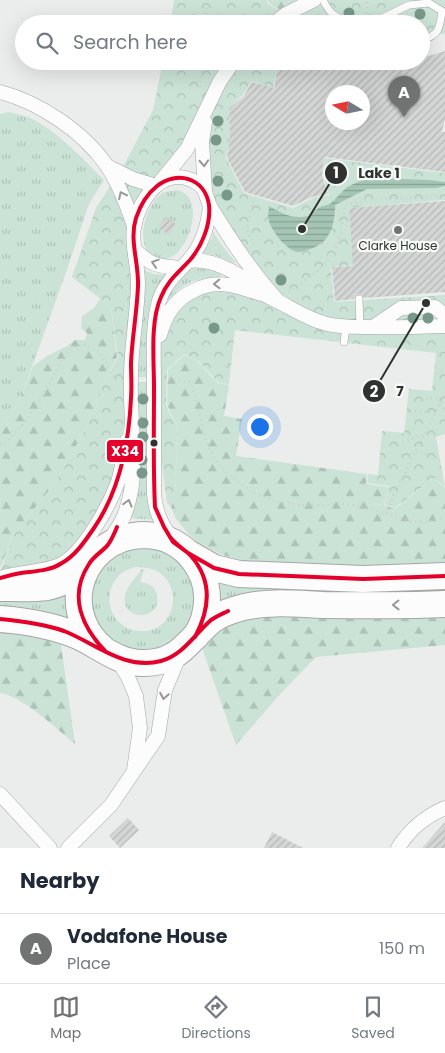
<!DOCTYPE html>
<style>
body{margin:0;font-family:Poppins,sans-serif;background:#f6f6f7;color:#1f2937}
.compass{position:absolute;left:325px;top:85px;width:45px;height:45px;border-radius:50%;background:#fff;box-shadow:0 5px 20px #0002;rotate:280deg}
.you{position:absolute;left:259px;top:426px;width:18px;height:18px;margin:-12px;border:4px solid #fff;border-radius:50%;background:#1a73e8;box-shadow:0 0 0 8px #1a73e833}
.badge{display:grid;place-items:center;width:32px;height:32px;border-radius:50%;background:#717372;color:#fff;font-size:16px;font-weight:700}
.pin{position:absolute;translate:-50% -41px;filter:drop-shadow(0 1px 2px #0008)}
.pin::after{content:'';position:absolute;top:26px;width:18px;height:15px;background:inherit;clip-path:polygon(0 0,100% 0,50% 100%)}
.list{margin:0;padding:0;list-style:none}
h2{display:flex;justify-content:space-between;align-items:center;height:65px;margin:0;padding:0 20px;font-size:21px}
h2 small{font-size:16px;font-weight:400;color:#747a83}
.list li{display:grid;grid-template-columns:32px 1fr auto;gap:15px;align-items:center;box-sizing:border-box;height:70px;padding:0 20px;border-top:1px solid #e0e1e3}
.list b{display:block;font-size:19px;white-space:nowrap}
.list p{margin:0;font-size:16px;white-space:nowrap;color:#747a83}
.list em{font-size:16px;font-style:normal;color:#747a83}
.icon{flex:none;width:28px;height:28px;fill:none;stroke:currentColor;stroke-width:2;stroke-linecap:round;stroke-linejoin:round}
.map{position:relative;flex:none;width:445px;height:848px;overflow:hidden}
.search{position:absolute;background:#fff;box-shadow:0 5px 20px #0002;left:15px;right:15px;top:15px;height:55px;display:flex;align-items:center;gap:12px;box-sizing:border-box;padding:0 18px;border-radius:28px;color:#747a83;font-size:19px}
.sheet{height:135px;background:#fff}
nav{display:flex;justify-content:space-around;align-items:center;box-sizing:border-box;height:70px;border-top:1px solid #e0e1e3;background:#fff;font-size:14px;color:#747a83}
nav a{display:grid;justify-items:center;gap:2px}
nav .on{color:#717372}
.map>svg:first-child{display:block}
.grass{fill:url(#grass-tufts);fill-rule:evenodd}
.forest{fill:url(#forest-firs)}
.park{fill:url(#park-crowns)}
.water{fill:url(#water-rules)}
.building{fill:url(#building-hatch);fill-rule:evenodd}
.lines{fill:none;stroke-linecap:round;stroke-linejoin:round}
.lane-casing{stroke:#a5a7a6;stroke-width:8}
.street-casing{stroke:#a5a7a6;stroke-width:15}
.highway-casing{stroke:#a5a7a6;stroke-width:28}
.path{stroke:#cccdcd;stroke-width:2.5;stroke-dasharray:1 4;stroke-linecap:butt}
.lane{stroke:#fcfcfc;stroke-width:7}
.street{stroke:#fcfcfc;stroke-width:14}
.highway{stroke:#fcfcfc;stroke-width:26}
.bus-1-casing{stroke:#f6fbf8;stroke-width:8}
.bus-1{stroke:#e4002b;stroke-width:4}
.tree{fill:#78988a}
.oneway{stroke:#969796}
.poi-dot{fill:#717372;stroke:#f6fbf8;stroke-width:2}
.bus-dot{fill:#303231;stroke:#f6fbf8;stroke-width:2}
.labels{text-anchor:middle;dominant-baseline:central;stroke-width:4.5;stroke-linejoin:round;paint-order:stroke}
.poi-label{font-size:12px;fill:#303231;stroke:#f6fbf8}
.leader{fill:none;stroke:#303231;stroke-width:2}
.callout-dot{fill:#303231;stroke:#f6fbf8;stroke-width:2}
.mark-label{font-size:15px;text-anchor:middle;font-weight:bold;fill:#fff}
.callout-label{font-size:14px;text-anchor:middle;font-weight:bold;fill:#303231;stroke:#f6fbf8;stroke-width:4.5;stroke-linejoin:round;paint-order:stroke}
.line-badge{stroke:#f6fbf8;stroke-width:2}
.badge-label{font-size:14px;text-anchor:middle;font-weight:bold;fill:#fff}
</style>
<div class="map">
<svg width="445" height="848" viewBox="0 0 445 848">
<defs>
<pattern id="grass-tufts" width="24" height="20" patternUnits="userSpaceOnUse" patternTransform="scale(1.25)"><rect width="24" height="20" fill="#cae3d6"/><path d="M3 7l-1-3M5 7V3M7 7l1-3M15 17l-1-3M17 17v-4M19 17l1-3" fill="none" stroke="#aec3b8"/></pattern>
<pattern id="forest-firs" width="22" height="20" patternUnits="userSpaceOnUse" patternTransform="scale(1.25)"><rect width="22" height="20" fill="#cae3d6"/><path d="M5 1l3.5 6h-7zM16 11l3.5 6h-7z" fill="#aec3b8"/></pattern>
<pattern id="park-crowns" width="20" height="18" patternUnits="userSpaceOnUse" patternTransform="scale(1.25)"><rect width="20" height="18" fill="#cae3d6"/><path d="M2 6a3 3 0 1 1 6 0M12 15a3 3 0 1 1 6 0" fill="none" stroke="#aec3b8"/></pattern>
<pattern id="water-rules" width="6" height="5" patternUnits="userSpaceOnUse" patternTransform="scale(1.25)"><rect width="6" height="5" fill="#a5c5b4"/><path d="M0 2.5h6" fill="none" stroke="#87a193"/></pattern>
<pattern id="building-hatch" width="6" height="6" patternUnits="userSpaceOnUse" patternTransform="scale(1.25)"><rect width="6" height="6" fill="#d4d5d5"/><path d="M-1 1l2-2M0 6l6-6M5 7l2-2" fill="none" stroke="#b6b7b7"/></pattern>
</defs>
<rect width="100%" height="100%" fill="#eaedeb"/>
<!-- grass -->
<path class="grass" d="M9 112C15 114 22 115 28 117 57 130 82 158 104 180L89 204 65 275 19 403 0 427V114Z
M177 190C209 196 187 262 162 259 157 259 151 255 147 253 145 247 143 240 143 234 144 219 151 198 165 192 169 191 173 191 177 190Z
M213 232 222 245 237 264 214 255 202 253 212 238Z
M191 268 207 269 220 272 221 277C196 278 184 281 168 301L166 299C173 288 180 276 191 268Z
M143 270 154 274 167 275 150 377H135Z
M135 382H151L155 520 128 518Z
M158 545 189 567 199 604 183 638 150 654 107 641 89 610 94 574 120 549ZM134 567C188 564 182 633 141 631 133 631 126 628 120 623 105 609 106 585 123 572 126 570 130 569 134 567Z
M142 569H144L140 582C148 583 155 586 157 595 163 621 120 622 125 596 127 586 136 577 142 569Z
M213 575 445 584V594L214 609Z
M76 585 79 629 0 610V597Z"/>
<!-- forest -->
<path class="forest" d="M268 0H311L285 13 270 4Z
M100 299 111 307 117 357 103 384 96 408 84 432 55 483 14 534 0 568V427L19 403 33 366 47 356 67 346 75 340H85L87 333 81 328 82 316 94 308Z
M184 355 196 360 218 383 229 385 224 416 242 419 236 456 367 474 366 484 389 487 384 505 395 509 434 478 445 488V565L366 570 249 563 220 554 199 543 190 536 176 519 171 507 176 490 175 479 178 441 177 425 172 416 167 404 168 370Z
M445 616V645L316 657 282 692 236 745 201 645 228 621 246 617Z
M0 627 60 638 75 744C58 730 21 695 0 693Z"/>
<!-- park -->
<path class="park" d="M174 0H267L268 4 284 13 270 24H170Z
M316 0H445V34H441L443 11 429 1 410 4 368 24H274Z
M428 6 438 13C436 26 435 33 421 36V24H377L411 7Z
M163 61H231L193 132 143 197 135 270 128 403 124 440 115 481 78 544 59 562 0 572 14 534 55 483 84 432 96 408 103 384 118 357 111 307 72 277 96 208 125 163 153 110Z
M235 61H279L273 88 252 81 242 96 229 108 230 134 226 158 244 193 293 208 313 198 329 195 323 176 324 158 445 173V200L349 208 352 252 355 253 356 265 331 267 334 302 445 295V312L400 306 372 326 346 325 281 302 211 206 206 122Z
M222 285 309 320 445 327V434L436 437 445 487 434 478 395 508 385 505 389 486 367 483 368 474 378 475 382 431 404 433 409 389 432 391 436 353 235 330 229 384 219 383 197 360 184 354 167 370 166 404 171 416 177 425 178 441 175 479 176 490 171 507 167 503 157 426 155 355 163 330 182 299Z
M425 314 435 318V321L394 322 395 320 402 315Z"/>
<!-- water -->
<path class="water" d="M367 178 431 180 445 182V186L436 188 367 189 335 205C335 225 330 243 310 249 306 250 302 252 298 252 286 250 270 230 268 217 268 214 269 209 269 206 285 215 291 219 310 216L312 213 320 207 330 204 347 187Z"/>
<!-- building -->
<path class="building" d="M445 51V119L442 132H445V172L324 157 322 176 328 194 312 197 293 206 245 192 227 158 230 134 229 108 243 97 252 82 274 88 279 61H421V54L429 56ZM332 92H362V122H332Z
M445 201V292L364 298 362 295 358 294 355 296 354 299 335 301 332 267 353 266 349 208Z
M165 217 176 224 169 235 158 228Z
M128 818 139 830 120 848 109 836Z
M445 822V848H422Z
M272 832 303 848H264Z"/>
<g class="lines">
<!-- lane casing -->
<g class="lane-casing">
<path id="lane" d="M323 0C331 17 339 19 356 24
M370 24 409 5 429 3 442 11C440 28 439 36 421 40
M359 299 360 327
M344 342 346 327"/>
</g>
<!-- street casing -->
<g class="street-casing">
<path id="street" d="M273 24 286 14 314 0
M0 92C39 102 84 132 107 166 119 184 127 205 134 226
M107 166 133 179 156 186
M161 181 187 149 220 81 234 61
M205 191 202 142 205 122
M134 249C151 266 158 266 181 268
M189 261C213 258 238 273 257 288
M373 327 401 308 435 307 445 316
M160 335C165 316 175 299 193 291 213 280 231 284 251 291 257 293 264 294 269 297 289 306 306 319 327 324 340 327 353 327 365 327 392 328 418 327 445 326
M172 539C161 523 156 514 154 494 154 456 154 418 154 380 154 355 152 325 159 301 164 284 177 273 188 261 202 246 208 226 210 206
M109 542C114 533 120 525 124 516 129 503 132 489 133 475 134 468 133 460 133 453 133 427 130 402 131 377 131 359 133 342 135 324 136 311 138 297 138 283 138 264 131 245 134 227 139 198 165 163 197 183 207 189 206 199 211 208 232 242 253 274 280 303
M0 578C6 576 12 575 19 574 33 571 46 571 60 565 84 553 109 506 118 482 122 468 124 454 127 440
M117 660 127 675 136 696 140 728 134 770
M0 794 50 848
M68 848 111 805 158 736 165 690 180 654
M398 848C410 829 424 817 445 808"/>
</g>
<!-- highway casing -->
<g class="highway-casing">
<path id="highway" d="M188 553 214 568 239 574 363 579 445 576
M0 588C15 588 32 589 47 587 63 584 76 574 89 565
M0 619C26 621 54 626 78 636 100 646 119 664 144 663 180 663 188 640 212 620 222 613 232 610 244 607 269 601 297 604 323 605 364 605 405 606 445 604
M102 648C86 635 77 614 79 593 81 576 89 561 102 550 114 540 129 535 145 535 186 536 215 575 205 615 204 622 200 629 196 636"/>
</g>
<!-- path -->
<path class="path" d="M366 13 368 0
M205 24 207 6 209 0
M251 61 263 75
M200 87 202 61
M253 201 247 229 255 247
M289 292C304 281 329 265 336 247 342 233 343 219 345 205L368 200 438 196 445 194
M436 373 445 370
M169 379 189 382 192 385 204 433 209 449 222 468 239 482 254 493 274 501 291 504 311 506 341 504 364 507 413 522H427L445 517
M416 399 433 398 442 399
M440 404 445 411
M415 411 427 412 436 410
M403 442 423 435
M0 445 5 443 24 423 41 398 66 353 74 347 85 345 97 349 106 362 111 376 118 379
M401 455 415 452 430 455
M386 514 394 494 445 394"/>
<!-- lane -->
<use href="#lane" class="lane"/>
<!-- street -->
<use href="#street" class="street"/>
<!-- highway -->
<use href="#highway" class="highway"/>
<!-- bus-1 casing -->
<g class="bus-1-casing">
<path id="bus-1" d="M170 537C176 545 184 549 191 556 213 581 210 609 195 637
M0 578C7 576 14 574 21 573 35 571 50 571 62 563 76 555 85 541 94 528 120 490 129 443 131 398 132 386 131 375 131 363 132 338 137 312 138 286 139 263 129 240 136 218 140 206 147 194 157 186 177 170 205 178 209 205 211 224 202 246 190 260 178 273 168 280 161 297 150 321 154 360 154 387 154 427 153 467 155 507L164 527 173 542 188 553 214 568 239 574 363 579 445 576
M0 619C21 621 44 624 64 631 95 643 125 671 161 661 183 655 195 634 211 620 217 616 222 614 228 611
M106 652C82 627 68 596 89 564 93 557 100 553 106 547 111 542 114 534 117 527"/>
</g>
<!-- bus-1 -->
<use href="#bus-1" class="bus-1"/>
</g>
<!-- trees -->
<g class="tree">
<circle cx="349" cy="13" r="5.5"/>
<circle cx="420" cy="14" r="5.5"/>
<circle cx="218" cy="121" r="5.5"/>
<circle cx="216" cy="140" r="5.5"/>
<circle cx="218" cy="181" r="5.5"/>
<circle cx="227" cy="195" r="5.5"/>
<circle cx="281" cy="280" r="5.5"/>
<circle cx="413" cy="318" r="5.5"/>
<circle cx="428" cy="318" r="5.5"/>
<circle cx="214" cy="328" r="5.5"/>
<circle cx="143" cy="399" r="5.5"/>
<circle cx="143" cy="423" r="5.5"/>
<circle cx="143" cy="437" r="5.5"/>
<circle cx="142" cy="460" r="5.5"/>
<circle cx="142" cy="473" r="5.5"/>
</g>
<!-- one-way arrows -->
<defs><path id="oneway-chevron" d="M-2-3.5L2.5 0L-2 3.5" fill="none" stroke-width="1.6" stroke-linecap="round" stroke-linejoin="round" transform="scale(1.25)"/></defs>
<g class="oneway">
<use href="#oneway-chevron" transform="translate(204 163) rotate(87)"/>
<use href="#oneway-chevron" transform="translate(122 195) rotate(-116)"/>
<use href="#oneway-chevron" transform="translate(155 263) rotate(-162)"/>
<use href="#oneway-chevron" transform="translate(217 284) rotate(178)"/>
<use href="#oneway-chevron" transform="translate(128 503) rotate(-74)"/>
<use href="#oneway-chevron" transform="translate(396 605) rotate(179)"/>
<use href="#oneway-chevron" transform="translate(164 696) rotate(100)"/>
</g>
<!-- markers -->
<circle class="poi-dot" cx="398" cy="230" r="5"/>
<circle class="bus-dot" cx="154" cy="443" r="4.5"/>
<g class="labels">
<!-- poi labels -->
<g class="poi-label">
<text x="398" y="245">Clarke House</text>
</g>
</g>
<!-- callouts -->
<path class="leader" d="M302 229L336 173M426 303L374 391"/>
<g class="callout-dot">
<circle cx="302" cy="229" r="5"/>
<circle cx="426" cy="303" r="5"/>
<circle cx="336" cy="173" r="12"/>
<circle cx="374" cy="391" r="12"/>
</g>
<g class="mark-label">
<text x="336" y="178">1</text>
<text x="374" y="397">2</text>
</g>
<g class="callout-label">
<text x="379" y="178">Lake 1</text>
<text x="400" y="396">7</text>
</g>
<rect class="line-badge" x="106" y="439" width="38" height="24" rx="5" fill="#e4002b"/>
<g class="badge-label">
<text x="125" y="456">X34</text>
</g>
</svg>
<svg class="compass" viewBox="-18 -18 36 36"><path d="M0-13l5 13h-10z" fill="#e53935"/><path d="M0 13l5-13h-10z" fill="#747a83"/></svg>
<div class="you"></div>
<div class="pin badge" style="left:404px;top:117px">A</div>
<div class="search"><svg class="icon" aria-label="search" viewBox="0 0 24 24"><circle cx="10" cy="10" r="6"/><path d="M15 15l6 6"/></svg>Search here</div>
</div>
<section class="sheet">
<h2>Nearby<small></small></h2>
<ul class="list">
<li><span class="badge">A</span><div><b>Vodafone House</b><p>Place</p></div><em>150 m</em></li>
</ul>
</section>
<nav>
<a class="on"><svg class="icon" aria-label="map" viewBox="0 0 24 24"><path d="M3 6l6-2 6 2 6-2v14l-6 2-6-2-6 2zM9 4v14M15 6v14"/></svg>Map</a>
<a><svg class="icon" aria-label="directions" viewBox="0 0 24 24"><path d="M12 3l9 9-9 9-9-9zM9 14v-3h6M13 9l2 2-2 2"/></svg>Directions</a>
<a><svg class="icon" aria-label="saved" viewBox="0 0 24 24"><path d="M7 4h10v16l-5-4-5 4z"/></svg>Saved</a>
</nav>
